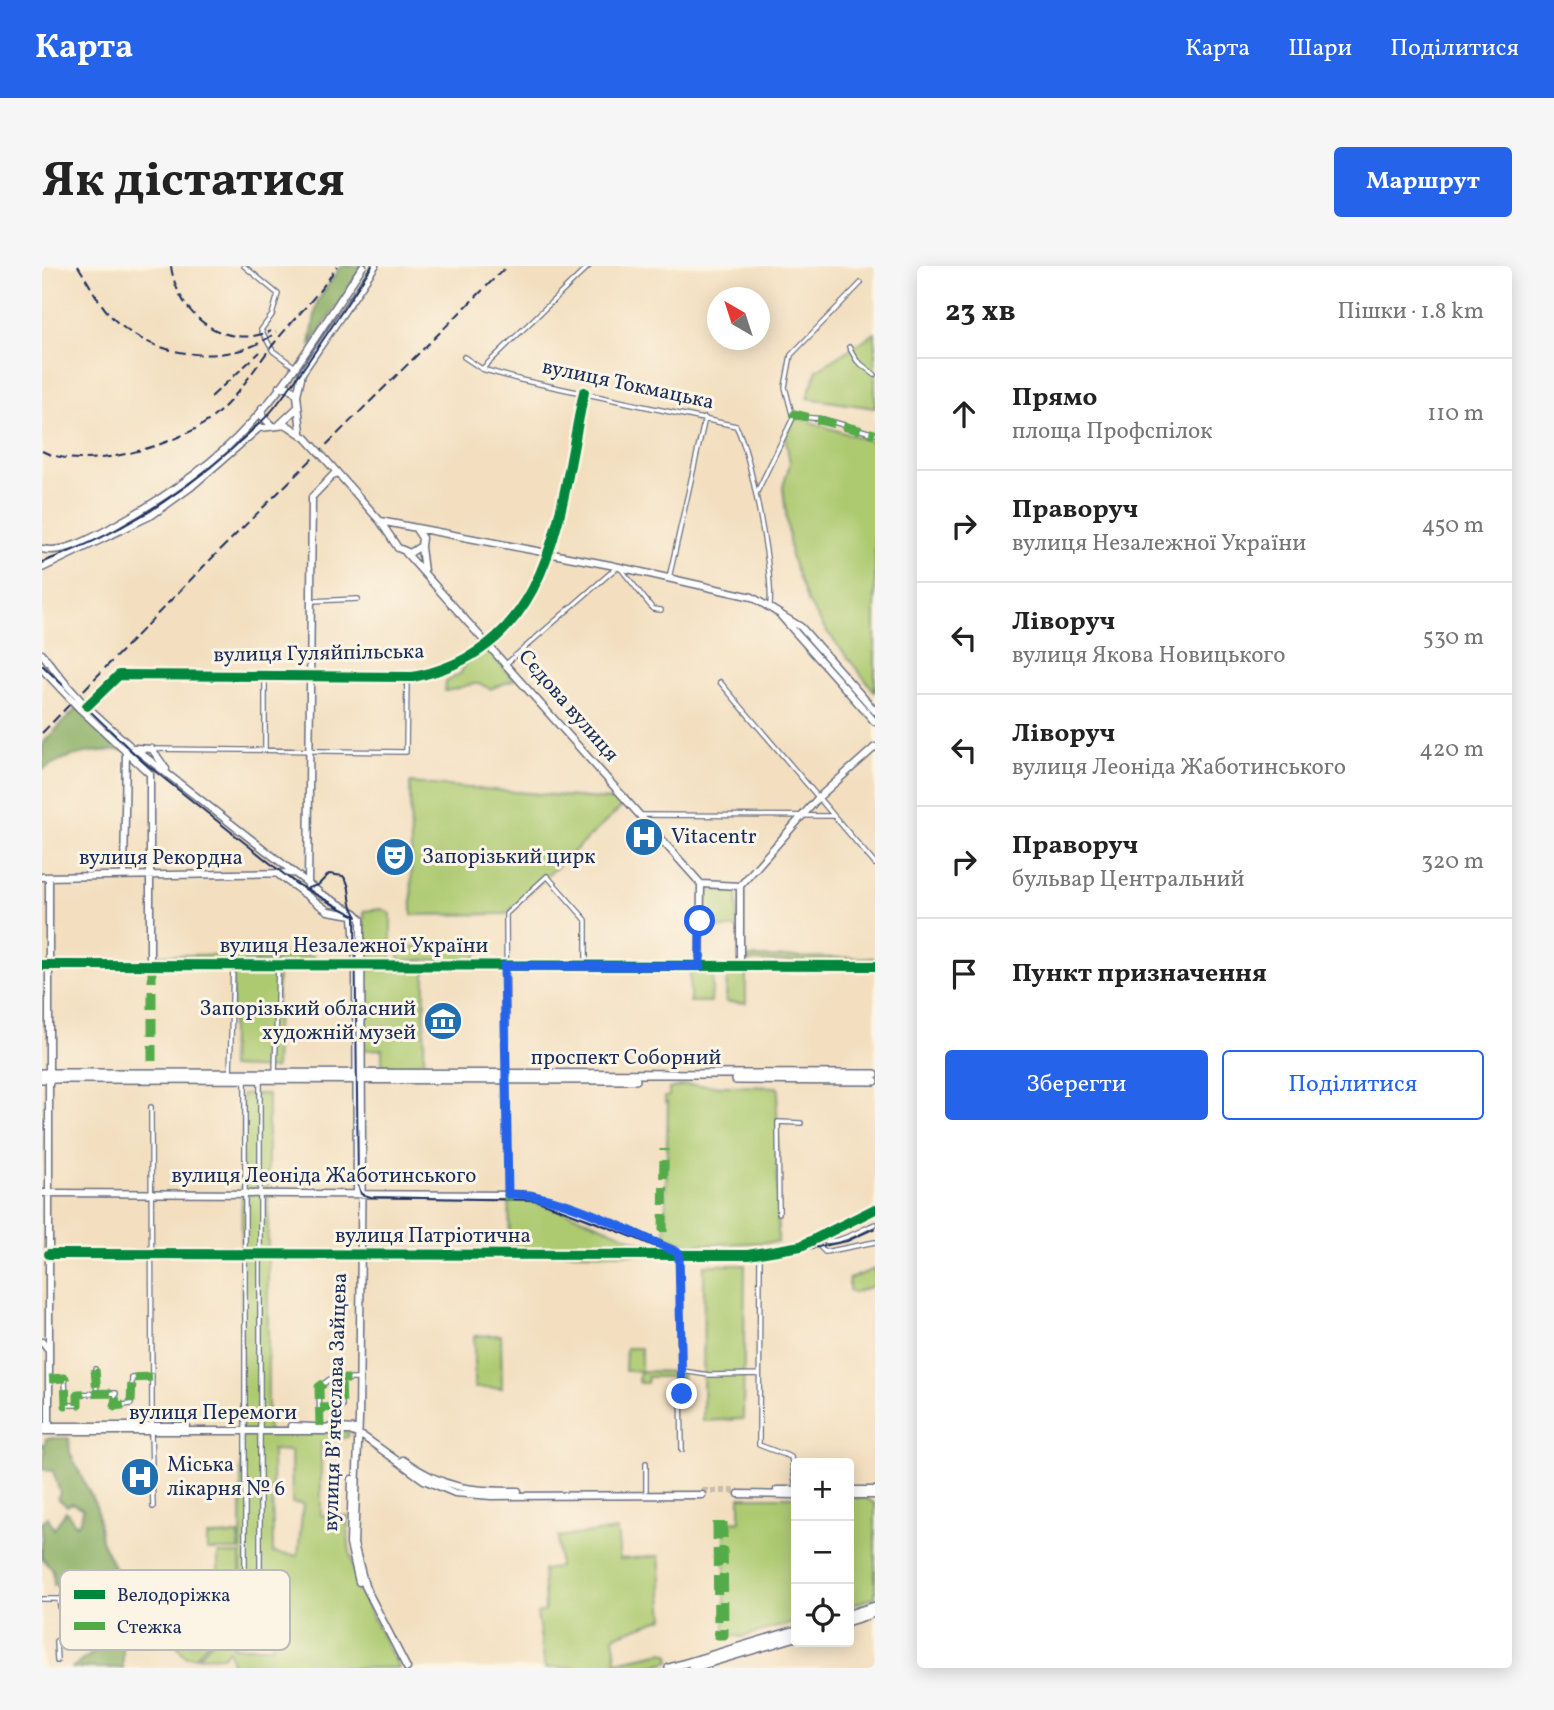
<!DOCTYPE html>
<html lang="uk">
<meta charset="utf-8">
<style>
body{margin:0;font-family:Vollkorn,serif;background:#f6f6f6;color:#222}
.controls{position:absolute;right:21px;bottom:21px;display:grid;overflow:hidden;border-radius:7px;box-shadow:0 4px 18px #0003}
.controls button{width:63px;height:63px;display:grid;place-items:center;padding:0;border:0;border-bottom:2px solid #e0e0e0;background:#fff;color:#222;font:35px sans-serif}
.compass{position:absolute;left:665px;top:21px;width:63px;height:63px;border-radius:50%;background:#fff;box-shadow:0 4px 18px #0003;rotate:321deg}
.stop{position:absolute;width:21px;height:21px;margin:-16px;border:5px solid #2563eb;border-radius:50%;background:#fff}
.stop.end{background:#2563eb;border-color:#fff;box-shadow:0 2px 7px #0008}
.list{margin:0;padding:0;list-style:none}
h2{display:flex;justify-content:space-between;align-items:center;height:91px;margin:0;padding:0 28px;font-size:30px}
h2 small{font-size:23px;font-weight:400;color:#767676}
.list li{display:grid;grid-template-columns:46px 1fr auto;gap:21px;align-items:center;box-sizing:border-box;height:112px;padding:0 28px;border-top:2px solid #e0e0e0}
.list b{display:block;font-size:26px;white-space:nowrap}
.list p{margin:0;font-size:23px;white-space:nowrap;color:#767676}
.list em{font-size:23px;font-style:normal;color:#767676}
.actions{display:flex;gap:14px;padding:21px 28px}
.actions a{flex:1;padding:16px 0;border:2px solid #2563eb;border-radius:7px;text-align:center;font-size:24px;color:#2563eb}
.actions .main{background:#2563eb;color:#fff}
.icon{flex:none;width:38px;height:38px;fill:none;stroke:currentColor;stroke-width:2;stroke-linecap:round;stroke-linejoin:round}
.map{position:relative;flex:none;width:833px;height:1402px;overflow:hidden;border-radius:7px}
header{display:flex;align-items:center;gap:42px;box-sizing:border-box;height:98px;padding:0 35px;background:#2563eb;color:#fff}
header strong{font-size:33px}
nav{display:flex;gap:38px;margin-inline-start:auto;font-size:24px}
.intro{display:flex;align-items:center;justify-content:space-between;box-sizing:border-box;height:168px;padding:0 42px}
h1{margin:0;font-size:49px}
.button{padding:18px 32px;border-radius:7px;background:#2563eb;color:#fff;font-size:24px;font-weight:700}
main{display:flex;gap:42px;padding:0 42px}
aside{flex:1;background:#fff;border-radius:7px;box-shadow:0 4px 18px #0003}
.map>svg:first-child{display:block}
.green{fill:#adca71;stroke:#647c68;stroke-width:2;fill-rule:evenodd}
.forest{fill:#8aae63;stroke:#526e60;stroke-width:2}
.lines{fill:none;stroke-linecap:round;stroke-linejoin:round}
.secondary-tunnel{stroke:#c8bcac;stroke-width:6;stroke-dasharray:6 3;stroke-linecap:butt}
.street-casing{stroke:#676d80;stroke-width:6}
.secondary-casing{stroke:#676d80;stroke-width:9}
.primary-casing{stroke:#676d80;stroke-width:10}
.street{stroke:#fff;stroke-width:3.5}
.secondary{stroke:#fff;stroke-width:6}
.primary{stroke:#fff;stroke-width:7}
.tram{stroke:#1b2f5e;stroke-width:2}
.rail{stroke:#1b2f5e;stroke-width:2;stroke-dasharray:10 5;stroke-linecap:butt}
.secondary-bridge-casing{stroke:#676d80;stroke-width:9;stroke-linecap:butt}
.secondary-bridge{stroke:#fff;stroke-width:6}
.quiet{stroke:#52ab49;stroke-width:9;stroke-dasharray:18 9;stroke-linecap:butt}
.cycleway-casing{stroke:#fcf5e5;stroke-width:15}
.cycleway{stroke:#00873e;stroke-width:10}
.route{stroke:#2563eb;stroke-width:9}
.labels{text-anchor:middle;dominant-baseline:central;stroke-width:6;stroke-linejoin:round;paint-order:stroke}
.street-label{font-size:21px;fill:#1b2f5e;stroke:#fcf5e5}
.poi-label{font-size:21px;fill:#1b2f5e;stroke:#fcf5e5;text-anchor:start}
.key{fill:#fcf5e5;stroke:#b8babc;stroke-width:2}
.key-label{font-size:19px;fill:#1b2f5e}
</style>
<header>
<strong>Карта</strong>
<nav><a>Карта</a><a>Шари</a><a>Поділитися</a></nav>
</header>
<div class="intro"><h1>Як дістатися</h1><a class="button">Маршрут</a></div>
<main>
<div class="map">
<svg width="833" height="1402" viewBox="0 0 833 1402">
<rect width="100%" height="100%" fill="#fcf5e5"/>
<filter id="ink" filterUnits="userSpaceOnUse"><feTurbulence type="fractalNoise" baseFrequency=".0143" numOctaves="2"/><feDisplacementMap in="SourceGraphic" scale="14" xChannelSelector="R" yChannelSelector="G"/><feConvolveMatrix kernelMatrix="1 2 1 2 8 2 1 2 1" color-interpolation-filters="sRGB"/></filter>
<filter id="wash" filterUnits="userSpaceOnUse"><feTurbulence type="fractalNoise" baseFrequency=".00686" numOctaves="4" result="noise"/><feDisplacementMap in="SourceGraphic" scale="28" xChannelSelector="R" yChannelSelector="G"/><feGaussianBlur stdDeviation="1.57" result="paint"/><feColorMatrix in="noise" values="0 0 0 0 0 0 0 0 0 0 0 0 0 0 0 0 0 1.4 0 .05"/><feComposite in="paint" operator="in"/></filter>
<g filter="url(#wash)">
<rect width="100%" height="100%" fill="#f3dfc0"/>
<!-- green -->
<path class="green" d="M833 67V142L765 132 775 104Z
M753 151 828 175 833 187V426L783 363 766 336 749 291 741 221 748 197 743 169Z
M445 382 472 414 448 423C430 411 421 424 403 425L404 416 419 407 425 394Z
M368 517 581 535 583 538 464 648 370 649Z
M663 624H695V662H663Z
M340 643 349 648V693L322 692V645Z
M437 676 440 677 432 694H357V682Z
M183 682H237V690H272V697L111 696V689H183Z
M704 691 833 692V696L706 695Z
M191 698H236L233 803 188 801Z
M322 703H383L382 802 340 800V783L322 784Z
M648 706 671 707 669 736H648Z
M685 707H704V737L684 736Z
M643 819 735 821 737 824 735 839 736 976 650 979 623 971 626 837 623 836V831L627 830V823Z
M200 828H226V1166H307L306 1171 279 1176V1249L306 1250C303 1311 330 1349 357 1402H191L187 1384 180 1390 156 1391 182 1362 186 1361V1352L168 1346 172 1343V1335L185 1330 186 1341 187 1335H199ZM230 1184 249 1185 250 1237 261 1238 256 1290 231 1287ZM190 1336H230V1381H191Z
M467 933C517 937 563 963 609 980V988L468 986Z
M662 999H703L701 1153 661 1155Z
M833 1003V1019L812 1027 807 1024V1013Z
M459 1069 460 1122H432V1070Z
M584 1082H599V1105L640 1106V1117H637L636 1111H606L605 1117H598L596 1113 599 1105H583Z
M698 1231H754V1356L699 1371 683 1368V1256L698 1255Z
M807 1232H824L833 1238V1331L807 1340Z
M575 1264 578 1293 617 1290 622 1352 572 1370 574 1396 621 1386 627 1389 628 1395 603 1402H503L495 1347 503 1345 501 1304 517 1301 516 1271Z
M197 1269V1284H165V1270Z
M176 1288H198V1307H176Z
M179 1361 153 1391H144L135 1381 138 1376 135 1366Z"/>
<!-- forest -->
<path class="forest" d="M299 0H321L268 80 275 36Z
M36 441 84 484C54 484 26 487 0 504V478Z
M4 1172H27L28 1187 55 1242 59 1274 72 1301V1311L81 1310V1402H30L59 1381 57 1364 46 1355C42 1338 49 1326 39 1311L12 1319 11 1304 0 1292V1256L6 1251 12 1263 24 1245 34 1259 39 1254 41 1243 30 1237 25 1240 15 1232 18 1227 11 1205 0 1203 3 1185 0 1178H3Z"/>
</g>
<g filter="url(#ink)">
<g class="lines">
<!-- secondary-tunnel -->
<path class="secondary-tunnel" d="M660 1225H697"/>
<!-- street casing -->
<g class="street-casing">
<path id="street" d="M202 0 236 28 230 49 219 64 231 85 253 101
M807 81 815 95 833 109
M422 91 440 103 479 114 694 160C709 187 731 308 728 339
M440 103 547 0
M752 150 781 153 833 168
M714 228 751 152 743 121 749 89 819 17
M579 303 611 343 619 344
M627 312 663 152
M269 335 316 333
M465 397 574 302
M223 410V484
M678 416 833 598
M45 440 77 409 371 411C514 382 517 243 542 126
M110 483 364 486 365 410
M598 549 792 550
M465 807 464 648 505 610 544 654V701
M188 808 191 700
M233 808 236 700
M203 813V1335
M465 815 466 928
M109 841 110 1160
M737 947 736 856 759 857
M775 973C792 981 817 965 833 958
M772 975 783 986 833 976
M7 988 67 990 138 986 441 991 637 987 640 1184
M718 988 717 1179 749 1191 754 1223
M53 1103 55 1127
M640 1105 667 1109 717 1108
M8 1113 23 1112 24 1139H36V1128L74 1127 73 1140 89 1138 90 1112 110 1111
M278 1142 300 1141 299 1113
M278 1160 277 1121 288 1113H316
M109 1166 111 1241
M604 1197V1225
M0 1333H17L21 1361 52 1362
M17 1333H21L22 1320
M203 1335V1341H197L199 1372H225L223 1341H218V1335
M203 1335H218
M218 1335V815
M15 1395 14 1375 22 1374 21 1361"/>
</g>
<!-- secondary casing -->
<g class="secondary-casing">
<path id="secondary" d="M237 121H247L255 129 259 166
M255 129 260 107 333 0
M220 142V150L229 159
M238 158 254 143
M285 195 338 255 356 282 368 287 379 280 380 272 374 263
M338 255 568 299 710 331 759 361 833 445
M379 281 382 305
M0 283C22 288 50 272 70 261 119 234 168 202 206 160 251 113 284 53 321 0
M364 287 659 618
M0 302 110 249 149 221 217 162 245 159 264 172
M739 350 833 456
M0 388 24 418
M0 403 19 423
M41 437 87 479
M37 442 108 508V698
M92 482 277 626
M93 482 110 483 124 503
M82 609 84 484
M237 609 286 645 310 649
M0 611 252 607
M659 618 698 620V700
M266 620 270 231 294 206
M698 620 777 531 833 481
M281 629 313 647 319 653 320 882 317 1153 312 1278 323 1320 365 1402
M311 650 314 698 315 926
M0 699 833 700
M658 700 659 618
M0 927 488 929 555 952 637 987 653 989 718 988 759 980 833 943
M0 1076 7 1085
M0 1160H144
M249 1160 315 1163
M7 1162V611
M0 1165H308L322 1171 382 1214 413 1227 449 1230 660 1229
M361 1194C402 1223 428 1225 476 1225
M310 1213 308 1278 317 1316
M735 1224H754
M807 1224H833
M697 1228 754 1229
M807 1229H833"/>
</g>
<!-- primary casing -->
<g class="primary-casing">
<path id="primary" d="M0 807 833 808
M0 813 594 814
M694 814 833 815
M807 1348 833 1340
M807 1355 833 1347
M627 1402 754 1364
M650 1402 754 1371"/>
</g>
<!-- street -->
<use href="#street" class="street"/>
<!-- secondary -->
<use href="#secondary" class="secondary"/>
<!-- primary -->
<use href="#primary" class="primary"/>
<!-- tram -->
<path class="tram" d="M0 296C72 271 134 233 191 182 206 167 224 154 236 137 270 93 299 46 330 0
M0 399 99 494 253 617 313 650 316 918 319 928 329 931 495 934 651 994 727 991 805 975 833 962
M266 622 276 619 287 608 301 610C312 622 303 633 315 651"/>
<!-- rail -->
<path class="rail" d="M36 0C48 19 59 42 76 57 116 93 192 101 234 66
M129 0C135 48 181 85 229 65
M169 131 218 86
M0 185C41 206 122 182 160 159 191 140 211 103 234 75 254 50 279 27 295 0
M0 467 161 301 465 0"/>
<!-- secondary-bridge casing -->
<g class="secondary-bridge-casing">
<path id="secondary-bridge" d="M264 172 285 195
M24 418 41 437
M19 423 37 442"/>
</g>
<!-- secondary-bridge -->
<use href="#secondary-bridge" class="secondary-bridge"/>
<!-- quiet -->
<path class="quiet" d="M751 152 753 148 833 168
M110 698V795
M466 928V934
M621 966 622 883
M53 1103 55 1127
M7 1113 23 1112 24 1139H36V1128L74 1127 73 1140 89 1138 90 1112 110 1111
M278 1142 300 1141 299 1113
M278 1160 277 1121 288 1113H316
M675 1256 676 1369H682L681 1256"/>
<!-- cycleway casing -->
<g class="cycleway-casing">
<path id="cycleway" d="M45 440 77 409 371 411C514 382 517 243 542 126
M0 699 833 700
M7 988 706 989 759 980 833 943"/>
</g>
<!-- cycleway -->
<use href="#cycleway" class="cycleway"/>
</g>
</g>
<g class="lines" filter="url(#ink)">
<!-- route -->
<path class="route" d="M640 1128 637 987C584 965 525 928 466 928L462 700H658V655"/>
</g>
<!-- icons -->
<defs>
<g id="hospital-disc" transform="scale(2.0125)"><circle r="9.5" fill="#1f6fb2" stroke="#fcf5e5"/><path d="M-5-5h3v3.5h4V-5h3V5h-3V1.5h-4V5h-3Z" fill="#fff"/></g>
<g id="theatre-disc" transform="scale(2.0125)"><circle r="9.5" fill="#1f6fb2" stroke="#fcf5e5"/><path d="M-5-5.5Q0-4 5-5.5V0Q5 5 0 6Q-5 5-5 0ZM-3.3-2.5H-1v1.5H-3.3ZM1-2.5H3.3v1.5H1ZM-2.8 1Q0 5.5 2.8 1Z" fill="#fff"/></g>
<g id="museum-disc" transform="scale(2.0125)"><circle r="9.5" fill="#1f6fb2" stroke="#fcf5e5"/><path d="M0-6L6-3V-2H-6V-3ZM-5-1h2V3h-2ZM-1-1h2V3h-2ZM3-1h2V3H3ZM-6 4H6V6H-6Z" fill="#fff"/></g>
</defs>
<g fill-rule="evenodd">
<use href="#hospital-disc" x="602" y="571"/>
<use href="#theatre-disc" x="353" y="591"/>
<use href="#museum-disc" x="401" y="755"/>
<use href="#hospital-disc" x="98" y="1211"/>
</g>
<g class="labels">
<!-- street labels -->
<g class="street-label">
<text transform="translate(586 119) rotate(12)">вулиця Токмацька</text>
<text transform="translate(277 388) rotate(-1)">вулиця Гуляйпільська</text>
<text transform="translate(526 440) rotate(49)">Сєдова вулиця</text>
<text x="119" y="592">вулиця Рекордна</text>
<text x="312" y="680">вулиця Незалежної України</text>
<text x="584" y="792">проспект Соборний</text>
<text x="282" y="910">вулиця Леоніда Жаботинського</text>
<text x="391" y="970">вулиця Патріотична</text>
<text transform="translate(294 1136) rotate(-88)">вулиця Вʼячеслава Зайцева</text>
<text x="171" y="1147">вулиця Перемоги</text>
</g>
<!-- poi labels -->
<g class="poi-label">
<text x="629" y="571">Vitacentr</text>
<text x="380" y="591">Запорізький цирк</text>
<text x="374" y="743" text-anchor="end">Запорізький обласний<tspan x="374" dy="24">художній музей</tspan></text>
<text x="125" y="1199">Мiська<tspan x="125" dy="24">лiкарня № 6</tspan></text>
</g>
</g>
<!-- legend -->
<rect x="18" y="1304" width="230" height="80" rx="10" class="key"/>
<rect x="32" y="1324" width="31" height="9" fill="#00873e"/>
<rect x="32" y="1356" width="31" height="8" fill="#52ab49"/>
<g class="key-label">
<text x="75" y="1335">Велодоріжка</text>
<text x="75" y="1367">Стежка</text>
</g>
</svg>
<div class="controls">
<button>+</button>
<button>−</button>
<button><svg class="icon" aria-label="locate" viewBox="0 0 24 24"><circle cx="12" cy="12" r="6"/><path d="M12 2v4M12 18v4M2 12h4M18 12h4"/></svg></button>
</div>
<svg class="compass" viewBox="-18 -18 36 36"><path d="M0-13l5 13h-10z" fill="#e53935"/><path d="M0 13l5-13h-10z" fill="#767676"/></svg>
<div class="stop" style="left:658px;top:655px"></div>
<div class="stop end" style="left:640px;top:1128px"></div>
</div>
<aside>
<h2>23 хв<small>Пішки · 1.8 km</small></h2>
<ul class="list">
<li><svg class="icon" aria-label="ahead" viewBox="0 0 24 24"><path d="M12 20V5M6 11l6-6 6 6"/></svg><div><b>Прямо</b><p>площа Профспілок</p></div><em>110 m</em></li>
<li><svg class="icon" aria-label="right" viewBox="0 0 24 24"><path d="M7 20v-9h11M14 6l5 5-5 5"/></svg><div><b>Праворуч</b><p>вулиця Незалежної України</p></div><em>450 m</em></li>
<li><svg class="icon" aria-label="left" viewBox="0 0 24 24"><path d="M17 20v-9H6M10 6l-5 5 5 5"/></svg><div><b>Ліворуч</b><p>вулиця Якова Новицького</p></div><em>530 m</em></li>
<li><svg class="icon" aria-label="left" viewBox="0 0 24 24"><path d="M17 20v-9H6M10 6l-5 5 5 5"/></svg><div><b>Ліворуч</b><p>вулиця Леоніда Жаботинського</p></div><em>420 m</em></li>
<li><svg class="icon" aria-label="right" viewBox="0 0 24 24"><path d="M7 20v-9h11M14 6l5 5-5 5"/></svg><div><b>Праворуч</b><p>бульвар Центральний</p></div><em>320 m</em></li>
<li><svg class="icon" aria-label="arrive" viewBox="0 0 24 24"><path d="M6 21V4h12l-3 4 3 4H6"/></svg><div><b>Пункт призначення</b></div></li>
</ul>
<div class="actions"><a class="main">Зберегти</a><a>Поділитися</a></div>
</aside>
</main>
